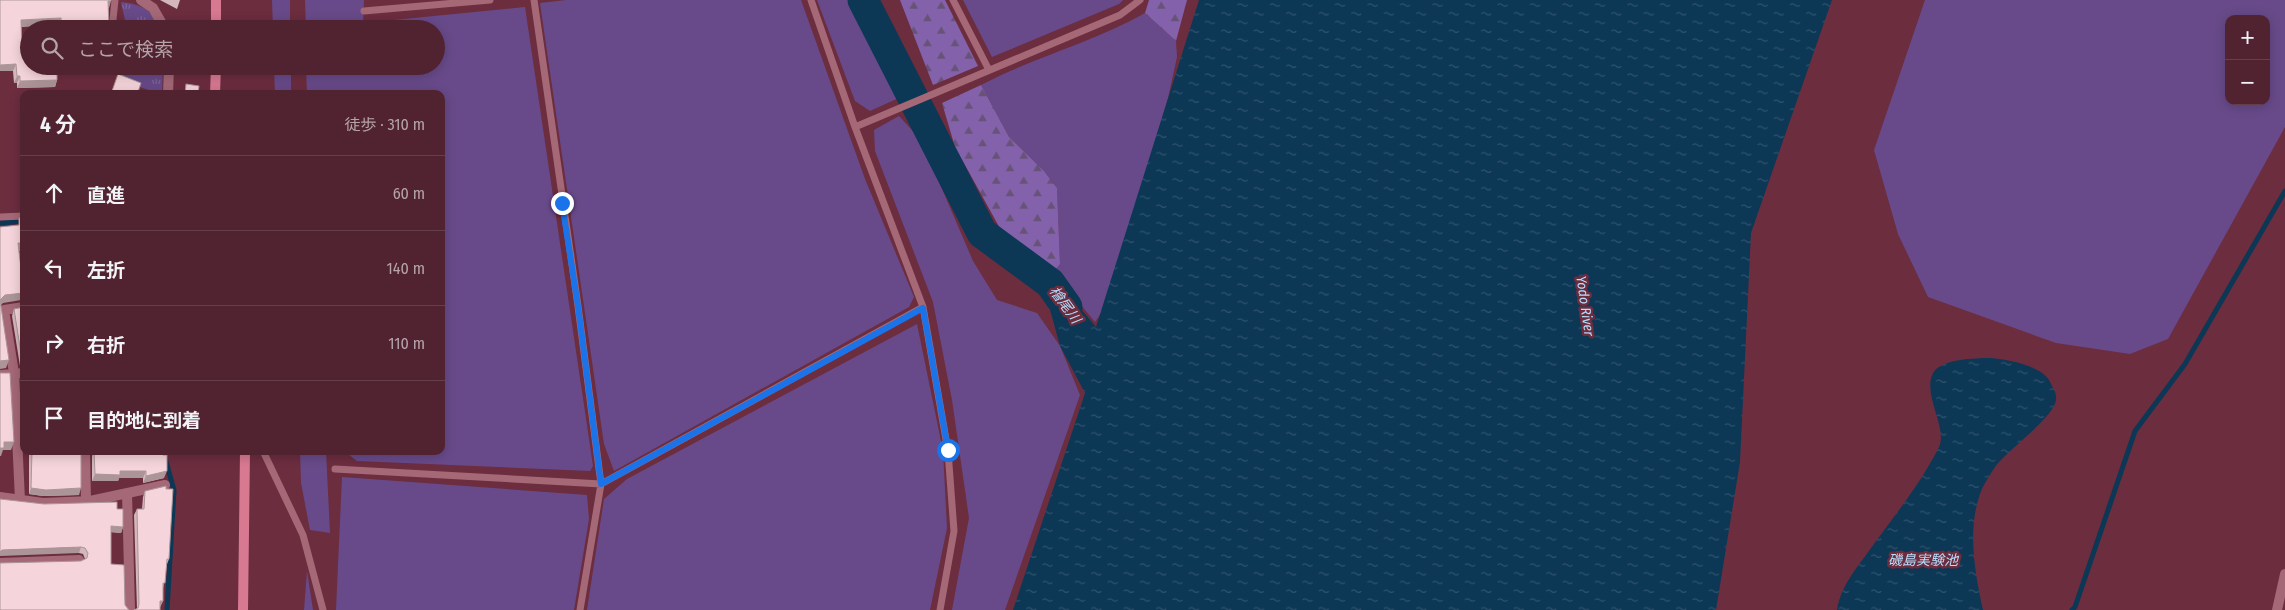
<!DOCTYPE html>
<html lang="ja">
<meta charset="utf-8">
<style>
body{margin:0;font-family:"Fira Sans Condensed","Noto Sans JP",sans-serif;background:#572a37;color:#f1f3f6}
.controls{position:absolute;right:15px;top:15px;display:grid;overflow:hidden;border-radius:10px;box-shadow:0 2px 12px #0003}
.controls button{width:45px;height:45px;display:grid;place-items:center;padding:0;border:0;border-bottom:1px solid #673f4b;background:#51222f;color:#f1f3f6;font:25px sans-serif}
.stop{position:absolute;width:15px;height:15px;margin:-11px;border:4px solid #1a73e8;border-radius:50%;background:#fff}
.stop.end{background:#1a73e8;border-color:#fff;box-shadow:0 1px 5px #0008}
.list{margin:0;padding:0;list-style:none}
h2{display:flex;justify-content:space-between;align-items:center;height:65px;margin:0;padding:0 20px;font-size:21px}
h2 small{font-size:16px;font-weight:400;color:#b4a4aa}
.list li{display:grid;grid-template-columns:32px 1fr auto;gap:15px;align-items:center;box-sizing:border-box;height:75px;padding:0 20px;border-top:1px solid #673f4b}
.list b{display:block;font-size:19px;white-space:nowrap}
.list em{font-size:16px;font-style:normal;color:#b4a4aa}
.icon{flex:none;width:28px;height:28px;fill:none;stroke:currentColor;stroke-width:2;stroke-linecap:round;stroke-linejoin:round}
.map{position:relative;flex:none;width:2285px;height:610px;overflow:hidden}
.search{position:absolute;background:#51222f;box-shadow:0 2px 12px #0003;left:20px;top:20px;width:425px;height:55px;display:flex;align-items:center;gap:12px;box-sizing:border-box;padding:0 18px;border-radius:28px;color:#b4a4aa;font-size:19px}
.panel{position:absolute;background:#51222f;box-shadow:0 2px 12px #0003;left:20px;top:90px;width:425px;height:365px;border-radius:10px}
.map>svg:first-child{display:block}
.grass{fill:#684a8a;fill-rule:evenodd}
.forest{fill:url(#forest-firs)}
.park{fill:url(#park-tufts)}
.water{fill:url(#water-ripples)}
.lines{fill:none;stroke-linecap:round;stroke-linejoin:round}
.stream{stroke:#0c3755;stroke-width:5}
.river{stroke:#0c3755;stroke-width:31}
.lane{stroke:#a56877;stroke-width:7}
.street{stroke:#a56877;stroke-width:10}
.secondary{stroke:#d87992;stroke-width:10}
.wall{fill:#d3b7bc}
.shaded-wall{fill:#ac9599}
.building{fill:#f5d5db;stroke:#ac9599}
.route{stroke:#1a73e8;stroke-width:6}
.labels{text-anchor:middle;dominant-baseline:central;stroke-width:5;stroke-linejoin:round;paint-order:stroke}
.water-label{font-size:14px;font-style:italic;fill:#b7ddfc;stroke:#6c2d3f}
</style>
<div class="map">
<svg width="2285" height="610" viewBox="0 0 2285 610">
<defs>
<pattern id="forest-firs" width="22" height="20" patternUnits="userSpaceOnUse" patternTransform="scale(1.25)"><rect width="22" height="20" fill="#8361ab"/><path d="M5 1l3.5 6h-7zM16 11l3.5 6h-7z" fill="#685378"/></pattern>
<pattern id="park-tufts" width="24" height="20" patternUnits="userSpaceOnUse" patternTransform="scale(1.25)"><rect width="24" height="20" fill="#684a8a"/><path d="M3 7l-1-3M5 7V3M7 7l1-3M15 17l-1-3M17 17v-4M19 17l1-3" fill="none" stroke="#7f649b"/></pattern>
<pattern id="water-ripples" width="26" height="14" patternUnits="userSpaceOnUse" patternTransform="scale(1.25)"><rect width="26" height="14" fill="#0c3755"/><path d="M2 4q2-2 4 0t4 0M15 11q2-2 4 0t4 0" fill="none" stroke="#30546e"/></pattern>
</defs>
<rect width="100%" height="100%" fill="#6c2d3f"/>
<!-- grass -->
<path class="grass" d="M272 0H290V29H273Z
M305 0H364L363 23 525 7 593 466 590 471 357 461 344 451H441V94H307L306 66H436V29H306Z
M566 0H801L865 179 914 297 909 307 614 471 604 444 540 3Z
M817 0H855L903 96 870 111 855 101Z
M963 0H1123L1119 4 992 57Z
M1925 0H2285V127L2168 339 2130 354 2056 343 1928 297 1898 234 1874 150ZM2229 19H2266V101H2229Z
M1145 13 1176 41 1177 57 1168 98 1106 306 1095 322 1061 281 1052 274 1060 264 1057 188 1044 171 1009 137 981 85C1034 57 1092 43 1145 13Z
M274 66H291V94H275Z
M899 116 921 140 973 261 997 300 1037 313 1060 346 1080 395 1005 610H952L969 518 952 400 933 302 875 151 874 130Z
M917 324 943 451 947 528 930 610H587L604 499 627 479Z
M300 451H326L330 533 310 530 301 483Z
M342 477 587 495 589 519 574 610H336Z
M307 571 313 610H304Z"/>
<!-- forest -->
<path class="forest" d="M900 0H945L978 66 933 85Z
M1149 0H1187L1176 41 1145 13Z
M981 85 1009 137 1044 171 1057 188 1060 264 1052 274 1002 232 955 147 942 103Z"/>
<!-- park -->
<path class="park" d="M121 2C141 4 153 10 162 29H127Z
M120 66H163L162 94 117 80Z"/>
<!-- water -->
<path class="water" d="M1199 0H1832L1751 233 1740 462 1716 610H1013L1085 393 1060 346 1041 277V266L1052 274 1096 327Z
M1990 358C2006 359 2044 366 2050 382 2053 388 2057 393 2056 400 2055 416 2006 452 1995 467 1990 475 1983 485 1980 494 1967 531 1975 573 1983 610H1837C1841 585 1857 568 1871 548 1895 515 1921 483 1939 447 1948 428 1922 394 1933 373 1941 359 1975 358 1990 358Z"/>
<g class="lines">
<!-- stream -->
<path class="stream" d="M0 223 24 221
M163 451 174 490 167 610
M2072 610 2075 607 2135 431 2185 364 2285 191"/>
<!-- river -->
<path class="river" d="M863 0 982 233 1050 283 1067 307"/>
<!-- lane -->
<path class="lane" d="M534 0 578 306 601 484 580 610
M811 0 855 127
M953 0 989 70
M364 11 490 0
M112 29 115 0
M88 70 91 66
M0 217 24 216
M263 451 303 535 323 610
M335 469 601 484 923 307
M940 610 954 531 948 451 923 307 855 127 1120 15 1140 0"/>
<!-- street -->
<path class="street" d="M141 0 153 8 165 29
M168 94 169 66
M0 375 24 373
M85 451 86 501
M127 493 130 610
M0 497 43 503 90 501 165 485
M20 500 14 373 4 310 24 307
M0 563 79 560
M2277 610 2285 574"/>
<!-- secondary -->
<path class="secondary" d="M216 29V0
M215 94 216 66
M243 610 245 451"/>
</g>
<!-- wall -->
<path class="wall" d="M0 0 109 8H108L109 29H59L58 24 21 27 22 51 29 66 57 80 55 87 17 88V83H14L13 71H0Z
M160 0H180L177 9Z
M14 309 24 367 20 366 12 316Z
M24 374V434L21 380Z
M29 451H81L79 495 43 496 29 494Z
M94 451H163L164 478 143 483V478H119L118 481H92V456Z
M145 491 169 559 167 564 163 589V601L160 607 137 609 134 515 137 509H142L143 497Z
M44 504 117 509 123 527 121 533 111 532V564L81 561 85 559 83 554 79 553Z"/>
<!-- shaded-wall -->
<path class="shaded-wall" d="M108 1H111L109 8H105Z
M61 18 58 24 18 27 21 20Z
M16 64 13 71H0V65Z
M64 66H79L63 69Z
M17 76H20L17 83H14Z
M57 80 55 87 17 88 20 81Z
M18 243H24V251H15Z
M24 293 21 300 3 303 0 306V300L5 295Z
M9 360 6 368 0 369V361Z
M22 360H24V367L20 366Z
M4 442H14L11 450H3L1 456H0V448Z
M120 471H146L143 478H119L118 481H92L95 474Z
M167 471 164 478 143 483 146 476Z
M31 488H81L79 495 43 496 29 494Z
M111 526 123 527 121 533 109 532Z
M81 547 79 553 0 556V552L2 550Z
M160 601H163L160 607H157Z"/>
<!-- building -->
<path class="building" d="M0 0H111V1H108L109 29H62L61 18 21 20 22 51 29 50V66H57V80L20 81V76H17L16 64 0 65Z
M118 74 141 83 138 92 143 94H111Z
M186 84 199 86 198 94H185Z
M19 218H24V243H18L24 293 5 295 0 300 9 360 0 361V227L19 225Z
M24 307V360H22L14 309Z
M0 373H10L14 442H4V448H0Z
M32 451H81V488L46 490 31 488Z
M94 451H163V455H167V471L146 476V471H120V475L95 474Z
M166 486V489H173L169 559H167L165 583H163V601H160V610H134L138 608 139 604 137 509H144L145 491Z
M0 499 44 504 117 502V509H123V527L111 526V564L124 565 125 605 129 610H0V563L81 561 87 558 88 553 85 548 81 547 2 550 0 552Z"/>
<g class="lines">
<!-- route -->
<path class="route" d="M562 203 578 306 601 484 923 308 948 450"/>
</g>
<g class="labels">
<!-- water labels -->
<g class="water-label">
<text transform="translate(1065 305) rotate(54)">檜尾川</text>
<text transform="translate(1585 306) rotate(82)">Yodo River</text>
<text x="1923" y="560">磯島実験池</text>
</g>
</g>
</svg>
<div class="controls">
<button>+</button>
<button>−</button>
</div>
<div class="stop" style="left:948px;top:450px"></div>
<div class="stop end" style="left:562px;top:203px"></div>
<div class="search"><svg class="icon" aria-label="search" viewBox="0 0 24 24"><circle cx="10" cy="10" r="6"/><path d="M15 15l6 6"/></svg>ここで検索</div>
<section class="panel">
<h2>4 分<small>徒歩 · 310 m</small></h2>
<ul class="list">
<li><svg class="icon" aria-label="ahead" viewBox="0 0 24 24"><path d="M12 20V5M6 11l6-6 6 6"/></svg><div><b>直進</b></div><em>60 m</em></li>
<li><svg class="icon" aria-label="left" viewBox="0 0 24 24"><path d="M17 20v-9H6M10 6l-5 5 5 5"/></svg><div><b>左折</b></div><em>140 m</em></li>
<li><svg class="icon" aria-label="right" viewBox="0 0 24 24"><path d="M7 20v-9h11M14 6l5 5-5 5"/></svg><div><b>右折</b></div><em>110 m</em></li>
<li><svg class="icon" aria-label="arrive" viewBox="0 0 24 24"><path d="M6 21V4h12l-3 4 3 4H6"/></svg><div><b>目的地に到着</b></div></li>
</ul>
</section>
</div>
